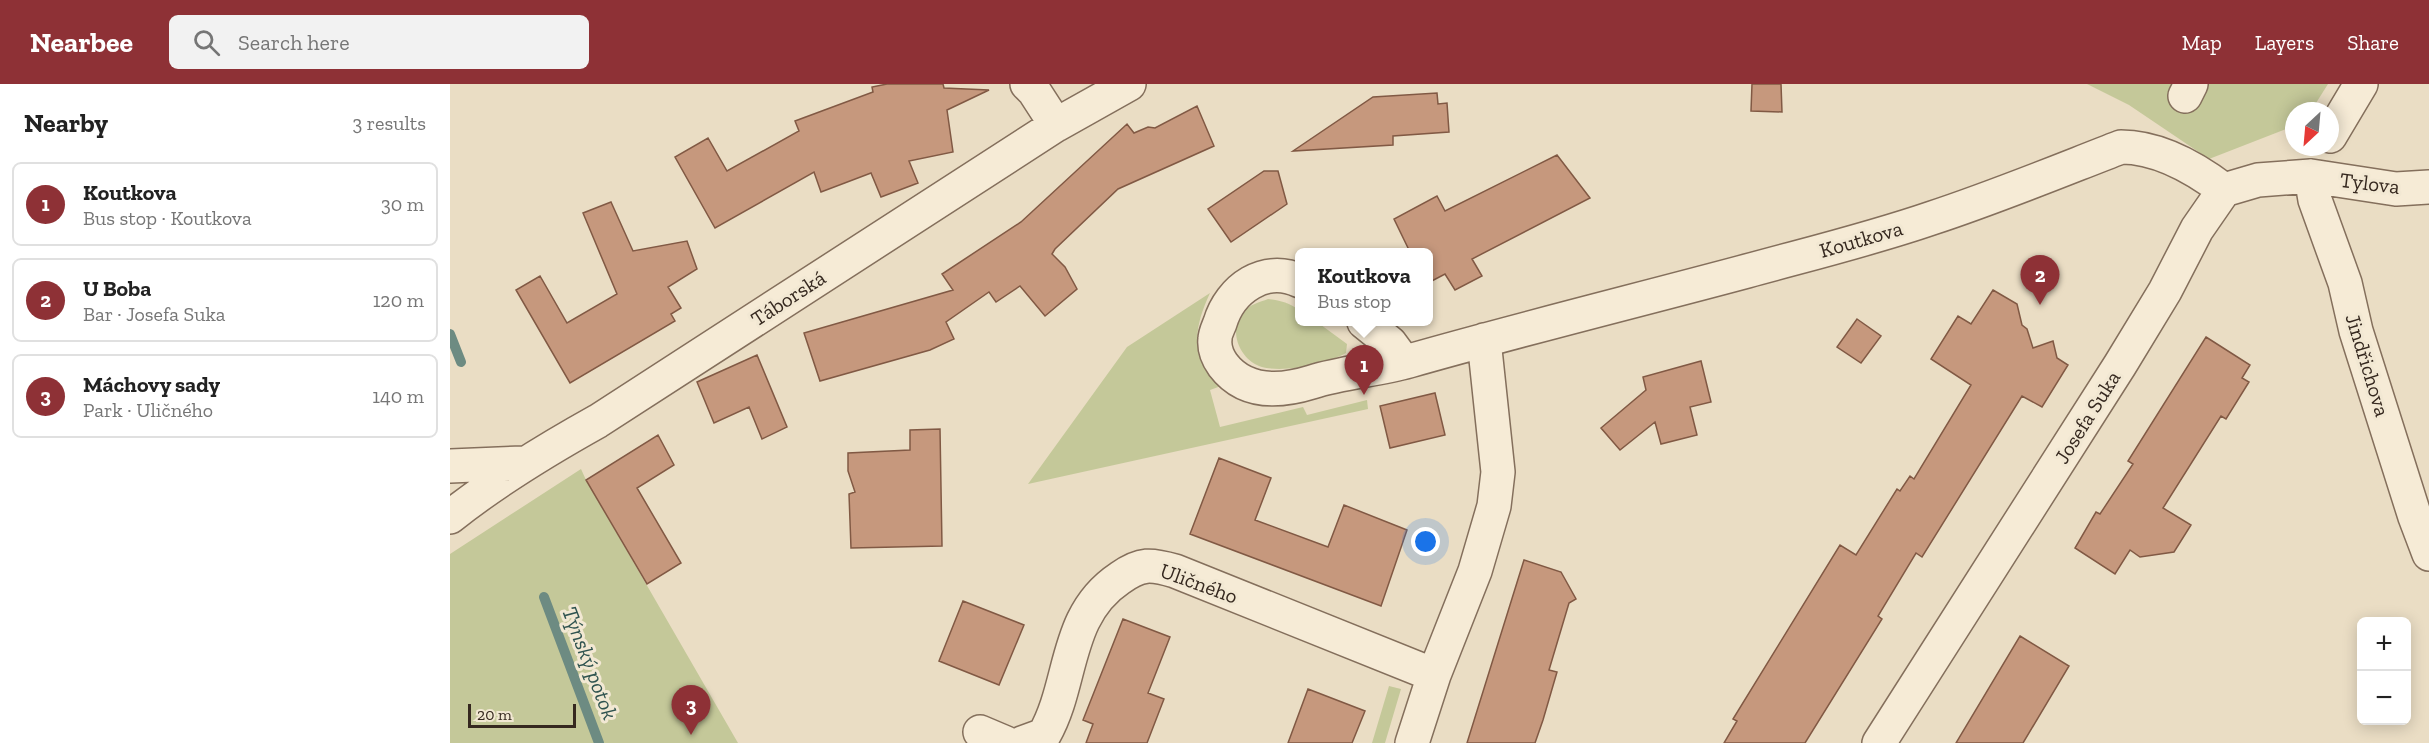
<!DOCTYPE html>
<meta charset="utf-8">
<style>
body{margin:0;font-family:"Zilla Slab",serif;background:#f2f2f2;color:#222}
.controls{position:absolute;right:18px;bottom:18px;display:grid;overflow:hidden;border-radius:9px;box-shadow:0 3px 15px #0003}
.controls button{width:54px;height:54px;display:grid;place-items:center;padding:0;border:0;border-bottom:2px solid #e0e0e0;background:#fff;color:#222;font:30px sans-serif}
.compass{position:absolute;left:1835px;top:18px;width:54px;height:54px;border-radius:50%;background:#fff;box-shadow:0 3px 15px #0003;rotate:206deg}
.scale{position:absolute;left:18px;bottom:15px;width:108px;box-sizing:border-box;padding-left:6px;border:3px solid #35281f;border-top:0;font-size:16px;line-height:21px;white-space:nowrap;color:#35281f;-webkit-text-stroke:4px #f2e8d3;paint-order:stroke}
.you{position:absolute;left:976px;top:458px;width:21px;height:21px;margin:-15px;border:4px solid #fff;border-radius:50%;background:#1a73e8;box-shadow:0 0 0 9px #1a73e833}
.badge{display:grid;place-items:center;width:39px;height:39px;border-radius:50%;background:#8e3136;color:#fff;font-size:20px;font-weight:700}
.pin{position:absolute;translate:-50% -50px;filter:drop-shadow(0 2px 3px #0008)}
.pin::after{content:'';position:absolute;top:32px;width:21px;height:18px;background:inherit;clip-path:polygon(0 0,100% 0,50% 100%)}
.popup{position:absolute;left:845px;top:164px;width:138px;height:78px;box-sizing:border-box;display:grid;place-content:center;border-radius:9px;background:#fff;filter:drop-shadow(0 2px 4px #0005);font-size:20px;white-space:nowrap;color:#767676}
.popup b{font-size:22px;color:#222}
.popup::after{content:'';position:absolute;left:50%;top:100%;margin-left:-12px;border:12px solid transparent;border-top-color:#fff}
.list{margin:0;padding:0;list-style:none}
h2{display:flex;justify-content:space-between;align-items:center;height:78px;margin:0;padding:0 24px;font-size:26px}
h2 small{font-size:20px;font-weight:400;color:#767676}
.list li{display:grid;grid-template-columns:39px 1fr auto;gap:18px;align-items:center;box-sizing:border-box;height:84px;margin:0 12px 12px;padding:0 12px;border:2px solid #e0e0e0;border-radius:9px}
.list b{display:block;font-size:22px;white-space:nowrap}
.list p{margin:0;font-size:20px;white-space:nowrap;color:#767676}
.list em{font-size:20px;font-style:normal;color:#767676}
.icon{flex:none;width:33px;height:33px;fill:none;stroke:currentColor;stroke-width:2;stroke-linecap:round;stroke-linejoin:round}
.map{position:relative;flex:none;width:1979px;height:659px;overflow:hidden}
header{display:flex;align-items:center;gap:36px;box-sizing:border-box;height:84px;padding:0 30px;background:#8e3136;color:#fff}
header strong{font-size:28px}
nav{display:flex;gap:33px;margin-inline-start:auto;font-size:21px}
.search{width:420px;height:54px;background:#f2f2f2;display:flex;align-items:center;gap:15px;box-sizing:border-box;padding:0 21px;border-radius:9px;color:#767676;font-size:22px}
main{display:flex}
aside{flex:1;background:#fff}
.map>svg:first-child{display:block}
.green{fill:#c4c899}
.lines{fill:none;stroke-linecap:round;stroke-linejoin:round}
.stream{stroke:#6d8b82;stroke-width:10}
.building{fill:#c6987d;stroke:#815944;stroke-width:1.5}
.minor-casing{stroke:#846f5c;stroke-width:36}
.minor{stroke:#f6ebd6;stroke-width:33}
.labels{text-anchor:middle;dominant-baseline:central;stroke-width:6;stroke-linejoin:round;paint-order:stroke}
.street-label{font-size:21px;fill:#35281f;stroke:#f2e8d3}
.water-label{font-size:22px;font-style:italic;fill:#2f534f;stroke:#f2e8d3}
</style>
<header>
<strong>Nearbee</strong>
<div class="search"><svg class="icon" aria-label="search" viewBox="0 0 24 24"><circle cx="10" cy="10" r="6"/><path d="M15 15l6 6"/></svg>Search here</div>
<nav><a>Map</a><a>Layers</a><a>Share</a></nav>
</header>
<main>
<aside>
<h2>Nearby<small>3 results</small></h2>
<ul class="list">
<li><span class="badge">1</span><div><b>Koutkova</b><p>Bus stop · Koutkova</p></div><em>30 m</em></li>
<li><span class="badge">2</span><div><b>U Boba</b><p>Bar · Josefa Suka</p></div><em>120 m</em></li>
<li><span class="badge">3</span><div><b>Máchovy sady</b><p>Park · Uličného</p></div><em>140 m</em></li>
</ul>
</aside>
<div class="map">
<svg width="1979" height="659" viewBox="0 0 1979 659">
<rect width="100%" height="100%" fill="#eaddc4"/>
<!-- green -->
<path class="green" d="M1637 0H1878L1861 27H1844V42L1759 75 1679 21Z
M760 209C743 246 740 272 771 302L760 306 770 343 853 323 857 331 917 316 918 325 578 400 677 263Z
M818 215C829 216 840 219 849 226L850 238H867L897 260 896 269C877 280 831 290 809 282 789 274 778 246 793 228 799 221 810 218 818 215Z
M131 385 136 396 288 659H0V470Z
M939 602 951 605 935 659H922Z"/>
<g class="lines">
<!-- stream -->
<path class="stream" d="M0 250 11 278
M94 513 149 659"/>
</g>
<!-- building -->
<path class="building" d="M437 0H493L494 4 539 6 497 26 503 68 459 77 468 99 431 113 421 89 371 108 364 88 265 144 225 73 258 54 277 87 349 47 345 37 423 8 422 3Z
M1302 0H1331L1332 28 1301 27Z
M987 9 988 20 997 19 999 48 943 52V61L843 67 923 13Z
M747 22 764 62 668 105 605 165 602 170 615 183 627 205 595 232 570 202 546 218 539 208 496 238 504 255 480 266 370 297 354 249 503 206 492 190 571 138 677 40 684 49 698 43 705 44Z
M1107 71 1140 114 1022 175 1032 192 1005 206 995 190 978 199V168H960L944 135 987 112 995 127Z
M814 87H828L837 120 781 158 758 125Z
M161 118 183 167 237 157 247 185 218 203 231 224 221 230 225 237 120 299 66 206 90 192 117 239 167 210 133 129Z
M1543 206 1567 220 1572 241 1577 245 1583 264 1603 257 1607 274 1618 281 1592 323 1572 312 1472 473 1466 469 1428 532 1432 535 1355 659H1274L1287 637 1283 635 1390 461 1406 471 1447 405 1450 407 1460 392 1464 395 1521 301 1481 275 1508 232 1521 240Z
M1407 235 1431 252 1411 279 1387 263Z
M1756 253 1800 281 1792 294 1799 298 1776 335 1771 332 1713 424 1741 441 1724 468 1690 473 1680 466 1665 490 1625 464 1646 428 1650 430 1683 380 1678 377Z
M307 271 337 343 312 355 299 323 264 339 247 298Z
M1251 277 1261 318 1240 323 1247 351 1211 360 1205 338 1170 366 1151 344 1196 306 1193 293Z
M985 309 995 351 940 364 930 322Z
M490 345 492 462 401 464 399 410 405 408 398 387V369L460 366V346Z
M208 351 224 381 187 404 231 479 197 500 136 396Z
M769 374 821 394 805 436 878 463 894 421 957 446 931 522 740 450Z
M1074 476 1111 488 1126 515 1119 519 1099 586 1107 588 1093 636 1085 659H1017Z
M513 517 574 541 549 601 489 577Z
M673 535 720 553 698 609 714 615 697 659H636L643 640 633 636Z
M1570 552 1619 582 1573 659H1506Z
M858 605 915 627 902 659H838Z"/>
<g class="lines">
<!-- minor casing -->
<g class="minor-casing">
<path id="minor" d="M577 0 584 7 606 41
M1735 12 1741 0
M1880 52 1911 0
M1861 92 1865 116 1895 199 1906 247 1965 433 1979 470
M850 197C815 180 780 205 770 239 768 244 765 250 765 255 764 264 768 274 773 281 795 310 830 308 862 298 894 288 927 286 959 277 1071 245 1185 217 1297 187 1359 170 1421 155 1482 134 1546 113 1609 87 1671 63 1709 63 1745 84 1774 106
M914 238 940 259 954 278
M0 382 73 379
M0 433C46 396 96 366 148 337L606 41 679 0
M530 648 556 659
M572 659 594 651C624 599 613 532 670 494 691 479 701 480 725 487L984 591
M962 659 984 591 1025 487 1044 422 1048 388 1034 256
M1429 659 1670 281 1715 207 1747 145 1774 106 1808 96 1861 92 1946 105 1979 103"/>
</g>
<!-- minor -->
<use href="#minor" class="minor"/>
</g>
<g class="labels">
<!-- street labels -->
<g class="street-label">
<text transform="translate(1920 99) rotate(7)">Tylova</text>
<text transform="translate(1411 155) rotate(-16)">Koutkova</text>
<text transform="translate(338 214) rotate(-33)">Táborská</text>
<text transform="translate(1918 281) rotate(73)">Jindřichova</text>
<text transform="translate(1637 333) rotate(-58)">Josefa Suka</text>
<text transform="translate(749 499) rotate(20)">Uličného</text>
</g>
<!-- water labels -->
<g class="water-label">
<text transform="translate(140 579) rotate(69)">Týnský potok</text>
</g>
</g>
</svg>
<div class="controls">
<button>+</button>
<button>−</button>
</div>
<svg class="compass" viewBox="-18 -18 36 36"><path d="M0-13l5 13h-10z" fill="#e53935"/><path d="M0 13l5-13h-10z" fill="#767676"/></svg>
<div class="scale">20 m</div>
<div class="you"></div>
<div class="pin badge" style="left:914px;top:311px">1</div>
<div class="popup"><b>Koutkova</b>Bus stop</div>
<div class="pin badge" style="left:1590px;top:221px">2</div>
<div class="pin badge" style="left:241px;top:651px">3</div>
</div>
</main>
